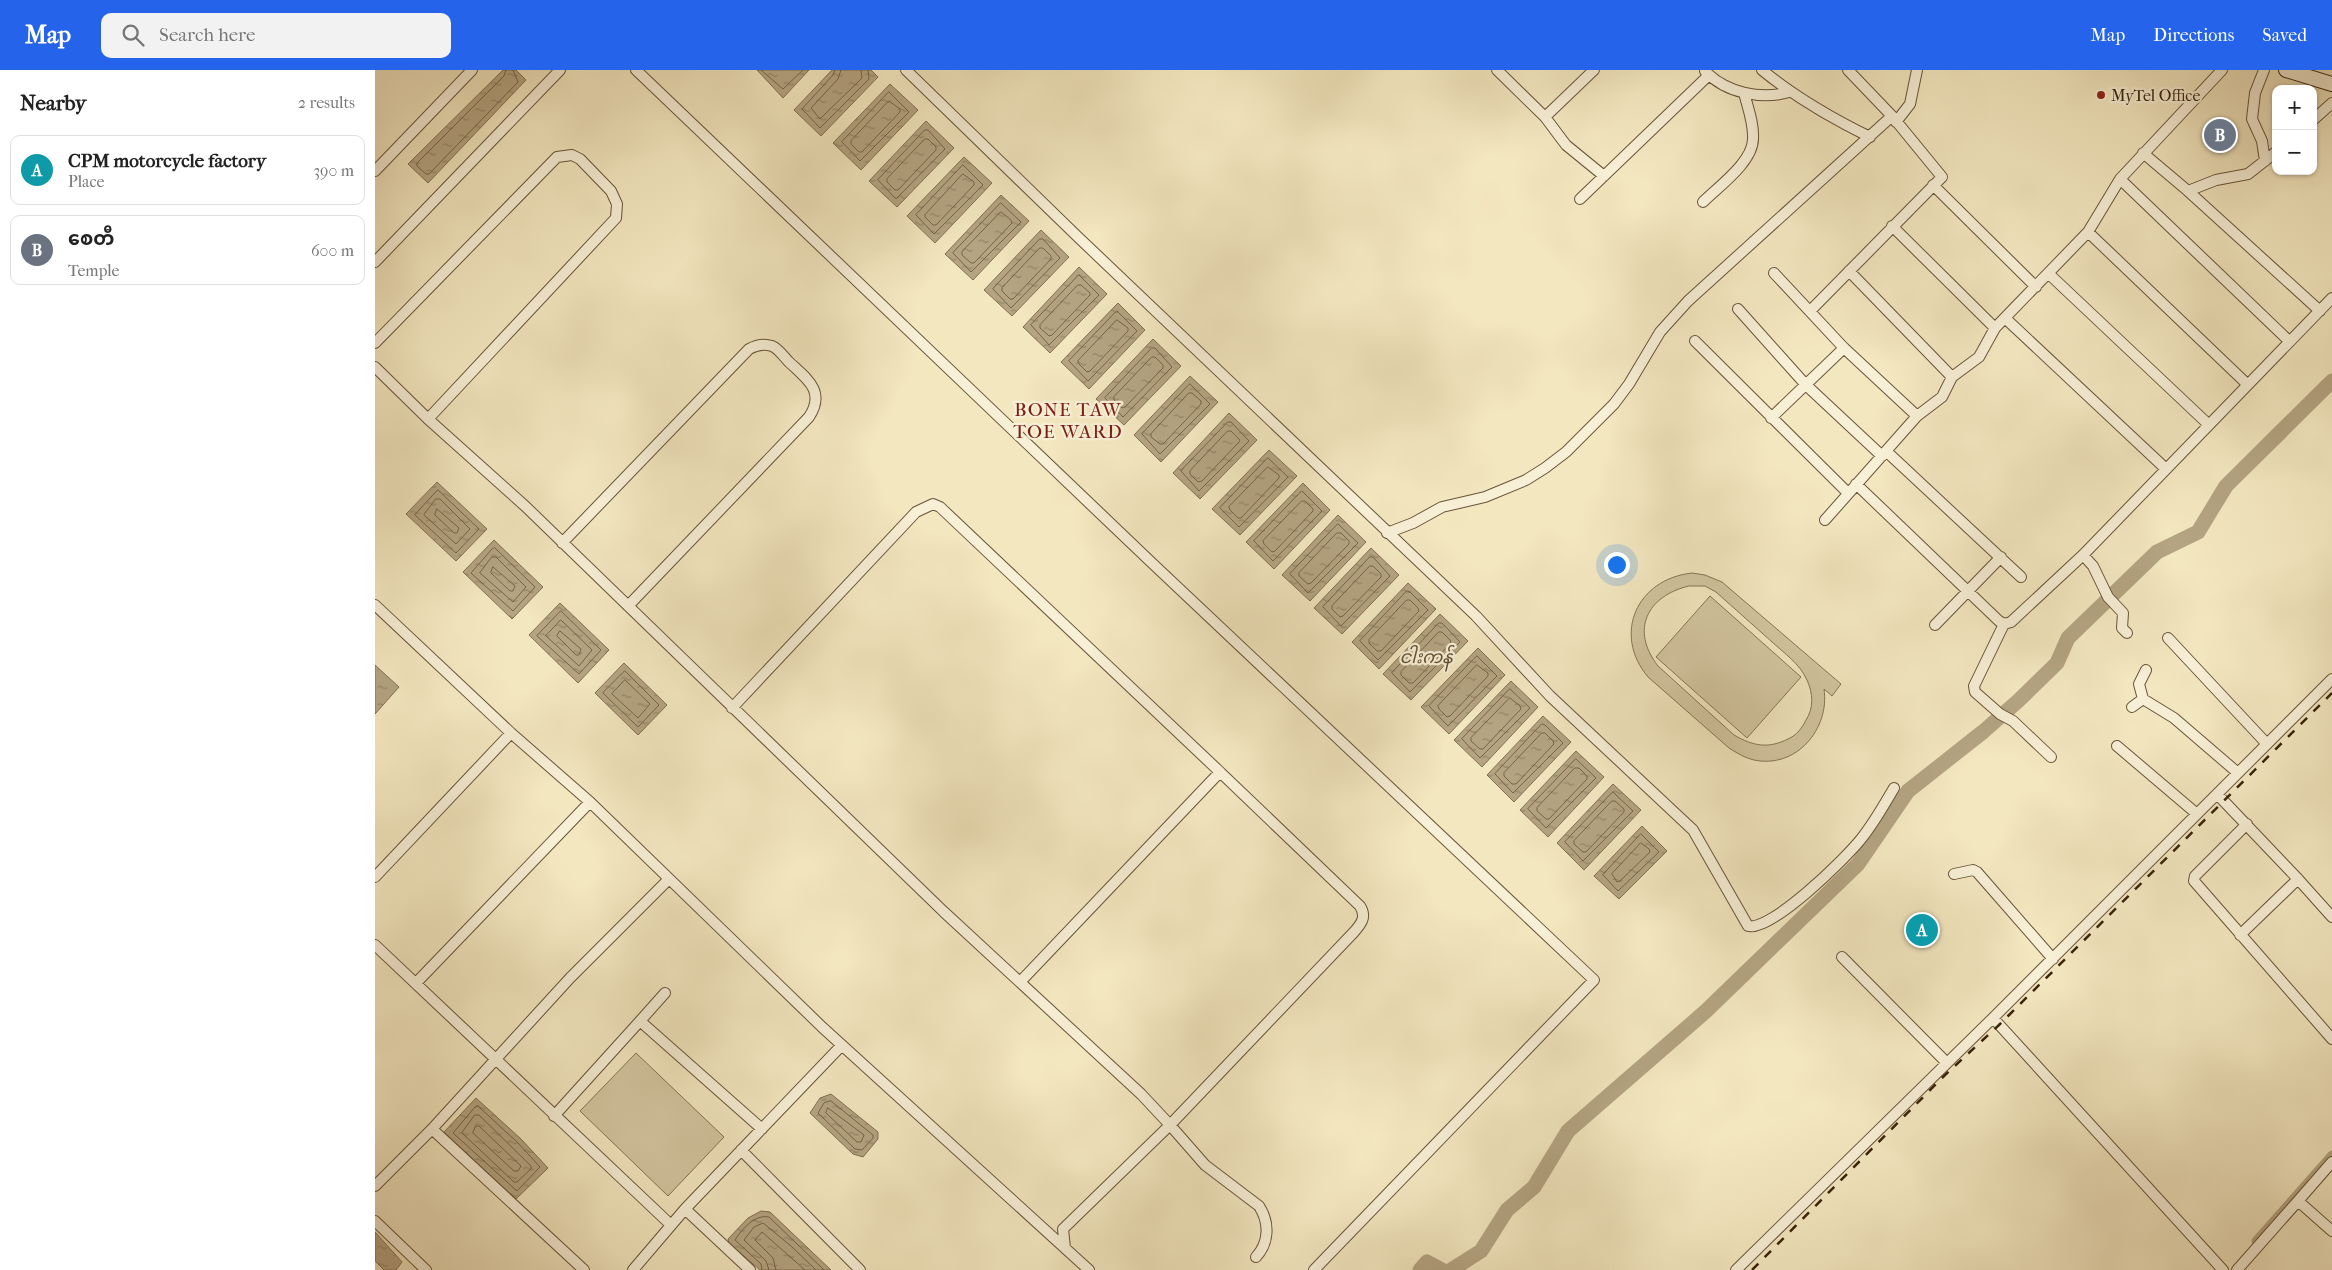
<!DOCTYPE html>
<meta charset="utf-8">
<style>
body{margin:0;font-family:"IM FELL French Canon","Noto Sans Myanmar",serif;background:#f2f2f2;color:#222}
.controls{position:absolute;right:15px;top:15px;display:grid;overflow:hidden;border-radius:10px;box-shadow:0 1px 4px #0004}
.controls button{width:45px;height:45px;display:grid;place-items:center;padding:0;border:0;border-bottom:1px solid #e0e0e0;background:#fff;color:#222;font:25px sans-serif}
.you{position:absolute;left:1241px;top:494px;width:18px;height:18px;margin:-12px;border:4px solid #fff;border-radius:50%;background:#1a73e8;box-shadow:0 0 0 8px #1a73e833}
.badge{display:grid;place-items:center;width:32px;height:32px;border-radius:50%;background:#2563eb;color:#fff;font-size:16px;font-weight:700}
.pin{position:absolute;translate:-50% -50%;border:2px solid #fff;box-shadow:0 1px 5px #0006}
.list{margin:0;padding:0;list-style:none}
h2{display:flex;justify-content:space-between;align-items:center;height:65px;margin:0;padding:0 20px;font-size:21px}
h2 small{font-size:16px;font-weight:400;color:#767676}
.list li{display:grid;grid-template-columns:32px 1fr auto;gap:15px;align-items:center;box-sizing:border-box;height:70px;margin:0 10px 10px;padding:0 10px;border:1px solid #e0e0e0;border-radius:10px}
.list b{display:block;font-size:19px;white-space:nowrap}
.list p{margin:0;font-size:16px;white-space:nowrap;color:#767676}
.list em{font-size:16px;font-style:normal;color:#767676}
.icon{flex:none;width:28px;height:28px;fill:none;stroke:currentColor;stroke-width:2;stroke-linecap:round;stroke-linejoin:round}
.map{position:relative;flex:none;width:1957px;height:1200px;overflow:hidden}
header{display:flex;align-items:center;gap:30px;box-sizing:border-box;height:70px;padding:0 25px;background:#2563eb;color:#fff}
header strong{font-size:24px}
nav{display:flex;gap:28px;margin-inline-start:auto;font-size:18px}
.search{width:350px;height:45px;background:#f2f2f2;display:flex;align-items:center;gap:12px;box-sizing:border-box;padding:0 18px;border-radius:10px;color:#767676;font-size:19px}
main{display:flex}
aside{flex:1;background:#fff}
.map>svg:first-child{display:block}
.park{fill:#d3c6a1;stroke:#867455;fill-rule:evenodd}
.water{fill:url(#water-ripples);stroke:#837052}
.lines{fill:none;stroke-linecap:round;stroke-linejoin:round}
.shore{stroke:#766446;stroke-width:1}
.canal{stroke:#b4a482;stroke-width:9}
.river{stroke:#b4a482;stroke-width:15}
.street-casing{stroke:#685437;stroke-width:12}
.secondary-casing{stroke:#392309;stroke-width:16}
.street{stroke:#f7efd6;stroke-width:10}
.secondary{stroke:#f7efd6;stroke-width:14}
.rail{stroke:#392309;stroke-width:2.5;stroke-dasharray:9 9;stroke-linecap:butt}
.poi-dot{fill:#8f2418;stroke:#f7efd6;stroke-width:2}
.labels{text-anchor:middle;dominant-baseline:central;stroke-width:4.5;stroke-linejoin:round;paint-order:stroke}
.poi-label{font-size:16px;fill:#392309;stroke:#f7efd6;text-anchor:start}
.water-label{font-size:18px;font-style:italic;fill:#645033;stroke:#f7efd6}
.quarter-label{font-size:19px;letter-spacing:1px;fill:#7a1f14;stroke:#f7efd6}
</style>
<header>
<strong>Map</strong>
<div class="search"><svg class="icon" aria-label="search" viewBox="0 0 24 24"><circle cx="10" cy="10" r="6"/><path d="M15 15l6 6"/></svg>Search here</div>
<nav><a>Map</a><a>Directions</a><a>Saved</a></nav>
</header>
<main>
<aside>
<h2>Nearby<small>2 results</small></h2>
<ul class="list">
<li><span class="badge" style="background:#0f9aa8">A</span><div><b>CPM motorcycle factory</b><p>Place</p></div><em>390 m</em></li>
<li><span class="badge" style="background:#6b7280">B</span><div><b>စေတီ</b><p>Temple</p></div><em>600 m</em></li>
</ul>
</aside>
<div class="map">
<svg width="1957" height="1200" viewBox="0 0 1957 1200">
<defs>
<pattern id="water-ripples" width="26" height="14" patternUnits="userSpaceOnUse" patternTransform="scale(1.25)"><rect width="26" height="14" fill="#b4a482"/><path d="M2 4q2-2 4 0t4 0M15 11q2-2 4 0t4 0" fill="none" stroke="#938569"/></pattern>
</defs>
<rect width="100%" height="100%" fill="#f3e7c0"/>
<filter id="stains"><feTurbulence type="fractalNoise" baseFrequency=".004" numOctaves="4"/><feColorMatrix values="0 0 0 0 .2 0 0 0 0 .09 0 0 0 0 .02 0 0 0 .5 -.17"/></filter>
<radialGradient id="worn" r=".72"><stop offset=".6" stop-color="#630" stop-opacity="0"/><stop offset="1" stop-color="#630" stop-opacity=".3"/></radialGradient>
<!-- park -->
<path class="park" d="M1317 503 1330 505 1347 512 1466 614 1457 626 1449 619C1455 659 1421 699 1379 690 1370 688 1362 683 1354 678L1273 607C1237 564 1262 509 1317 503ZM1314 516H1330L1341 522C1360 539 1378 555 1396 571 1409 583 1425 594 1432 610 1438 623 1439 638 1431 650 1427 658 1422 665 1413 669 1393 679 1378 676 1359 665L1283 596C1255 560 1272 526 1314 516Z
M1335 526 1426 607 1372 668 1281 587Z
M261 983 349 1067 293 1126 205 1041Z"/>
<!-- water -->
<path class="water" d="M128 0H141L151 10 53 113 33 94Z
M382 0H434L408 28Z
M457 0H496L503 7 446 66 419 40Z
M515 14 543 40 486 100 458 73Z
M551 51 579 78 522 137 494 111Z
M589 87 617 113 560 173 532 146Z
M626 125 654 151 598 210 570 184Z
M666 160 694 187 637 246 609 220Z
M704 197 732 224 675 283 648 257Z
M743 233 770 260 714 319 686 292Z
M778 269 806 296 749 355 721 329Z
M815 306 843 332 786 392 759 365Z
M854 343 882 370 825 429 798 403Z
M894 380 922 406 865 465 837 439Z
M62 412 112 459 81 491 31 444Z
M928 413 955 440 899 499 871 472Z
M963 445 991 472 935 531 907 505Z
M119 470 168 517 137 549 88 502Z
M996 478 1024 505 967 564 939 538Z
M1033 513 1061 539 1004 599 977 572Z
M185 533 234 580 203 613 154 565Z
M1065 544 1093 571 1036 630 1008 604Z
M1103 578 1130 605 1074 664 1046 637Z
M249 593 292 635 263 665 220 623Z
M0 595 24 617 0 644Z
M1136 611 1163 637 1107 697 1079 670Z
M1168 646 1196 672 1139 732 1112 705Z
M1201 681 1229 707 1173 767 1145 740Z
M1238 714 1266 740 1209 800 1182 773Z
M1267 756 1292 781 1244 829 1219 806Z
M456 1024 503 1062V1069L488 1087 478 1084 435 1043 445 1028Z
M101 1028 146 1069 173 1098 141 1129 69 1062Z
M386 1141 395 1142 456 1200H385L354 1173 353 1169 373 1148Z
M0 1162 27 1192 21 1200H9L0 1191Z"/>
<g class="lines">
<!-- shore -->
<path class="shore" d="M131 0 129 6 42 93V96L51 104H54L143 12 138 0
M386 0 408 19 428 0
M460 0 458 5 427 39 445 58 494 9 493 0
M466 0 463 9 436 38 445 49 487 8 486 0
M514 22 534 42 485 91 467 72Z
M514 31 525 39V42L487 82H484L476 74V71Z
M550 60H553L570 79 521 129 503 110Z
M550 69H553L561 77V80L523 120H520L512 112V109Z
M588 95 608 115 559 164 541 145Z
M588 104 599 112V115L561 155H558L550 147V145Z
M626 133 646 152 596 202 578 183Z
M626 142 636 150 637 153 599 193H596L587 185V182Z
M665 169H668L685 188 636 238 618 219Z
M665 178H668L676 186V189L638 229H635L627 221V218Z
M704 205 724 225 674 275 656 255Z
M703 215H706L715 223V225L677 265 674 266 665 258V255Z
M742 241 762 261 713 311 694 291Z
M742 250 753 258V261L715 301 712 302 704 294 703 291Z
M777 278H780L797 297 748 347 730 328Z
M777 287H780L788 295V298L750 337 747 338 739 330V327Z
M815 314 835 334 785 384 767 364Z
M814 323H817L826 331V334L788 374H785L776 367V364Z
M853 352H856L874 371 824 421 806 401Z
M853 361H856L864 369 865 371 827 411 823 412 815 404V401Z
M893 388 913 407 864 457 845 438Z
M893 397 904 405V408L866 448H863L855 440 854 437Z
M63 420 104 459 81 483 40 445Z
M927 421 947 441 898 491 879 471Z
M61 429H65L95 459 81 474 49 445Z
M927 431H930L938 439V441L900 481 897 482 889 474 888 471Z
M62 439 84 458 82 463H79L60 445Z
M963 454 983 473 933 523 915 504Z
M962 463H966L974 471V474L936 513 933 514 924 506V503Z
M120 478 160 517 138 541 96 503 117 479Z
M117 487H121L151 517 138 532 105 503Z
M995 487H998L1015 506 966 556 948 537Z
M995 496H998L1006 504V507L968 546 965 547 957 539V536Z
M118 497 140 516 138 521H135L116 503Z
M1032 521 1035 522 1053 540 1003 590 985 571Z
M1032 530H1035L1043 538 1044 541 1006 581H1002L994 573V570Z
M186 541 226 580 204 604 162 566Z
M186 550 217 580 204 596 171 566Z
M1064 553H1067L1085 572 1035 622 1017 603Z
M185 561 206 579 204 585H201L182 566Z
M1064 562H1067L1075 570 1076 573 1038 613H1034L1026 605V602Z
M1102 586 1122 606 1073 656 1054 636Z
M1102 595 1113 603V606L1075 646 1072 647 1064 639 1063 636Z
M250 601 284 635 263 657 228 623Z
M250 610 275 634 263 648 237 624Z
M1135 619 1155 638 1105 688 1087 669Z
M1135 628 1145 636 1146 639 1108 679H1105L1096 671V668Z
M1167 654 1170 655 1188 673 1138 723 1120 704Z
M1167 663H1170L1178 671 1179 674 1141 714H1137L1129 706V703Z
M1201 689 1221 708 1171 758 1153 739Z
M1200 698H1204L1212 706V709L1174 749H1171L1162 741V738Z
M1238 722 1258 741 1208 791 1190 772Z
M1237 731H1240L1249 739V742L1211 782H1208L1199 774V771Z
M1266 764 1284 782 1243 821 1228 805Z
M1266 773 1274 779 1275 782 1245 811 1242 812 1237 804Z
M456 1031 498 1065V1068L487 1080 480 1079 443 1043 449 1033Z
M103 1036 143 1073 165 1097 142 1121 78 1063 100 1037Z
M453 1038 489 1065 486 1072H482L451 1043Z
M100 1045H104L156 1096V1099L142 1112H139L87 1063Z
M101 1056H104L146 1096 143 1101H139L98 1063Z
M387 1200 386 1194 360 1170C367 1159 380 1144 394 1147L449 1200
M394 1200 391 1191 369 1170 379 1157 388 1153 416 1176 441 1200
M401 1200 398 1188 380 1170 387 1162 430 1200"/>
<!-- canal -->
<path class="canal" d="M1881 1171 1957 1085"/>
<!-- river -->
<path class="river" d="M1045 1200 1052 1192 1067 1200
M1076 1200 1106 1181 1132 1140 1159 1117 1193 1061 1331 941 1483 794 1533 721 1609 661 1643 631 1682 593 1693 568 1782 482 1823 462 1851 416 1957 311"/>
<!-- street casing -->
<g class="street-casing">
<path id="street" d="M261 0 777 493 1219 910 939 1200
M531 0 704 168 1101 546 1175 626 1318 760 1373 856C1396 862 1471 788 1486 769 1499 753 1509 735 1519 718
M1122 0 1170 47 1219 0
M1387 0C1420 27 1456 48 1495 67
M1889 0 1880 23 1877 49 1887 71 1890 91
M1330 1C1351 23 1386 30 1414 22
M1170 47 1191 75 1229 106
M1938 50 1957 33
M1521 52 1535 34 1542 0
M1768 83 1813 121 1945 241
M0 101 97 0
M1745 109 1914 271
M1558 115 1661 217
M1813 121 1841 110 1873 104 1901 82
M1205 129 1334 5
M1328 132C1343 117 1378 92 1378 69 1379 54 1373 38 1369 23
M1517 156 1620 258
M1713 162 1872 314
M0 192 185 0
M1474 201 1577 307
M1399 203 1469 278 1542 346
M1674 204 1833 354
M1363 239 1431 315 1507 386
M1435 241 1567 107 1517 46 1473 0
M1630 248 1791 399
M1320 271 1473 423
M0 273 182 87 197 85 205 89 236 121 242 134 241 148 53 349
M0 297 53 349 150 436 569 842 766 1024 795 1055 688 1159 690 1178
M1396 348 1469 278
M1511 381 1646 507
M1481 414 1624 551 1629 554 1636 552 1708 485 1957 228
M1450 450 1542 346 1567 327 1577 307 1604 287 1620 258 1713 162 1745 109 1847 0
M1012 463 1038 453 1067 437 1110 427 1151 410 1170 398 1191 382 1239 334 1254 314 1285 262 1313 231 1517 46
M187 473 374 279C381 275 388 273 397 276 403 278 409 287 414 292 432 309 451 321 434 347L253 536
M1708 485 1718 496 1733 527 1748 543 1747 558 1752 563
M0 535 136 663 215 732 447 957 714 1200
M1629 554 1599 616 1600 622 1625 644 1638 651 1676 687
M1560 555 1626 487
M1793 568 1892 674
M1768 629 1764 614 1771 600
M1757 637 1768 629 1799 648 1863 703
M357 638 541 442 558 434 565 437 845 702
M1742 676 1822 744
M1842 724 1923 809 1865 865
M1872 754 1820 806 1819 811 1957 969
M1579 804 1598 800 1602 802 1678 889
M0 807 136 663
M1923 809 1957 847
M0 875 296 1155
M1467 887 1572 993
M645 912 845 702 985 836C992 847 986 854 979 862L795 1055
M41 913 215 732
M290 923 265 951 387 1059
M1618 948 1848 1200
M179 1046 265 951
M792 1058 795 1055 830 1095 884 1136C895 1153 894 1173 881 1187
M57 1059 209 1200
M366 1080 485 1200
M0 1116 57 1059 195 908 294 809
M1923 1131 1957 1092
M310 1139 375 1200
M0 1151 51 1200
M258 1200 310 1139 467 975
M1361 1200 1618 948 1957 609
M1862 1200 1923 1131 1957 1161"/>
</g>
<!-- secondary casing -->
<g class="secondary-casing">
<path id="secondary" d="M1911 0 1957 14"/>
</g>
<!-- street -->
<use href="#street" class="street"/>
<!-- secondary -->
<use href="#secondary" class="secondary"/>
<!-- rail -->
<path class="rail" d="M1377 1200 1569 1006 1624 955 1957 623"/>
</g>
<!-- markers -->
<circle class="poi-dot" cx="1726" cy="25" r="5"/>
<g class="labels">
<!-- poi labels -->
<g class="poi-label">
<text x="1736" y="25">MyTel Office</text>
</g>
<!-- water labels -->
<g class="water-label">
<text x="1051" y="587">ငါးကန်</text>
</g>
<!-- quarter labels -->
<g class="quarter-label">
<text x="693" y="340">BONE TAW<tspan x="693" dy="22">TOE WARD</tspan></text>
</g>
</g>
<rect width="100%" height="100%" filter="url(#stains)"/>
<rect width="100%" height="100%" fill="url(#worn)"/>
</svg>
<div class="controls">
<button>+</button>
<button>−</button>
</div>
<div class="you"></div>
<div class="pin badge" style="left:1547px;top:860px;background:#0f9aa8">A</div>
<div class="pin badge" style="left:1845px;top:65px;background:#6b7280">B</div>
</div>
</main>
